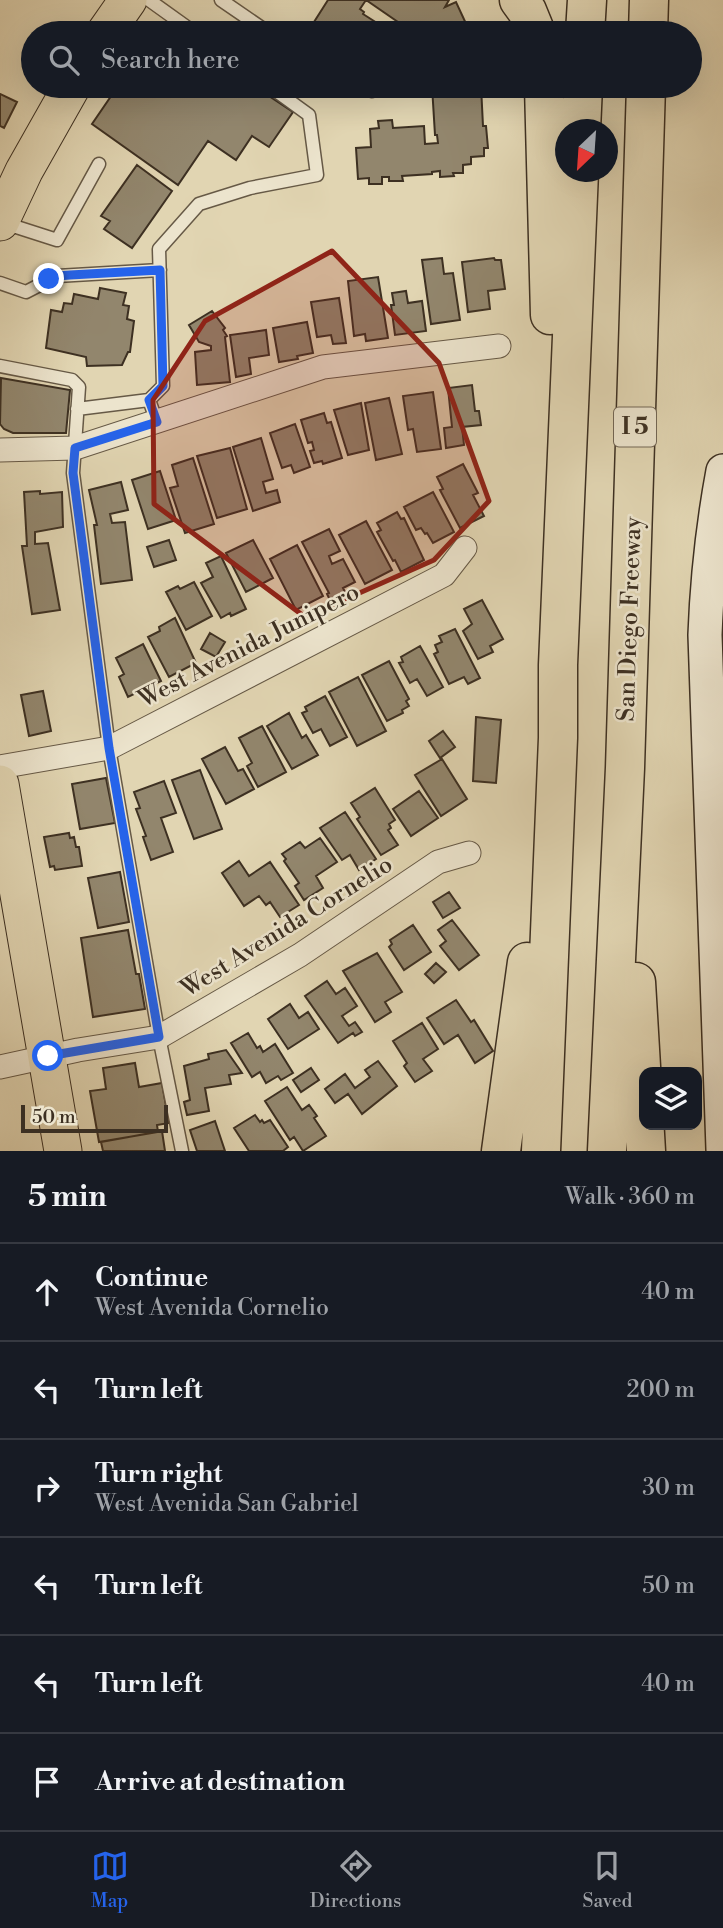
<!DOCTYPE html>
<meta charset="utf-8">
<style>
body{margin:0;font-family:"Libre Bodoni",serif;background:#20242c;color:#f1f3f6}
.controls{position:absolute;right:21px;bottom:21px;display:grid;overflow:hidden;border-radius:14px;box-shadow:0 7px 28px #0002}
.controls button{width:63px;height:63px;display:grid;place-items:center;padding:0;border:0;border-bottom:2px solid #363941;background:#171b24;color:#f1f3f6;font:35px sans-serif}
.compass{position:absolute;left:555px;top:119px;width:63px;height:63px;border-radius:50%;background:#171b24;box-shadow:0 7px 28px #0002;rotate:205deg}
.scale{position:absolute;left:21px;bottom:18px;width:147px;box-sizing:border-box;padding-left:7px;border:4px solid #3d3022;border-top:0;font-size:19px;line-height:24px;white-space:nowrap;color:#3d3022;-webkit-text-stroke:5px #ece4cd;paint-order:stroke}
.stop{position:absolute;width:21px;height:21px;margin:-16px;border:5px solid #2563eb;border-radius:50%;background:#fff}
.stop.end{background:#2563eb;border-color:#fff;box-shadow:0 2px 7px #0008}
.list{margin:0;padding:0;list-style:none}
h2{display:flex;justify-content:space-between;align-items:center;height:91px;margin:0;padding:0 28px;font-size:30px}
h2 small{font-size:23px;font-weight:400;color:#9ea1a6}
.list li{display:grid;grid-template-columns:46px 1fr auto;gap:21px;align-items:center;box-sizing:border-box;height:98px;padding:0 28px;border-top:2px solid #363941}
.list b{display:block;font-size:26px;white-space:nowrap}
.list p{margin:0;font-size:23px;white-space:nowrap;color:#9ea1a6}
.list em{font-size:23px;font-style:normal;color:#9ea1a6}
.icon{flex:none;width:38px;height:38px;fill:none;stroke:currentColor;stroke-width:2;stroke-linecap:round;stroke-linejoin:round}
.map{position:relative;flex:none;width:723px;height:1151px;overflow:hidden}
.search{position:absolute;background:#171b24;box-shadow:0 7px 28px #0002;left:21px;right:21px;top:21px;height:77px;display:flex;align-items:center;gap:18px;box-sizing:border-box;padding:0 24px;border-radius:38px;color:#9ea1a6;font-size:26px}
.sheet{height:679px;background:#171b24}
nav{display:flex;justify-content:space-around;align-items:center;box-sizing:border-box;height:98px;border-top:2px solid #363941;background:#171b24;font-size:19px;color:#9ea1a6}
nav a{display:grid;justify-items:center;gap:4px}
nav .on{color:#2563eb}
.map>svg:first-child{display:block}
.building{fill:#92866d;stroke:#3d3022;stroke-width:2}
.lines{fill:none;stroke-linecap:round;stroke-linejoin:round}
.service-casing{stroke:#665946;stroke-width:15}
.minor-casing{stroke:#665946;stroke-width:25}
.secondary-casing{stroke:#3d3022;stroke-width:36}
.primary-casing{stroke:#3d3022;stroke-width:39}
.motorway-casing{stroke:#3d3022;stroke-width:41}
.service{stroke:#ece4cd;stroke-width:12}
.minor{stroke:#ece4cd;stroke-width:23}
.secondary{stroke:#ece4cd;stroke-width:33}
.primary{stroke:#e1d5b2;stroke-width:37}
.motorway{stroke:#e1d5b2;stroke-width:38}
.route{stroke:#2563eb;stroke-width:9}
.marked{fill:#8f2418;fill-opacity:0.2;stroke:#8f2418;stroke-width:5;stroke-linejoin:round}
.labels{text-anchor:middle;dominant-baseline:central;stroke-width:5;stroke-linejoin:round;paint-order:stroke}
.shield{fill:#ece4cd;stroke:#726655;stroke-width:2}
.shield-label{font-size:23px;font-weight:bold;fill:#3d3022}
.street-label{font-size:24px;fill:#3d3022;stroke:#ece4cd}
</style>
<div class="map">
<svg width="723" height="1151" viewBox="0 0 723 1151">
<rect width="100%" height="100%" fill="#e1d5b2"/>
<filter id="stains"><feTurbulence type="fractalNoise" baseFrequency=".00286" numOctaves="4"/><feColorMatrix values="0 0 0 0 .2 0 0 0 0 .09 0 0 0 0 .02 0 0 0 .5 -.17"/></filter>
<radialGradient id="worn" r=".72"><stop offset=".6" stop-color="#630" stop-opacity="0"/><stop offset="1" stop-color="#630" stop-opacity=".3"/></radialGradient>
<!-- building -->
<path class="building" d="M328 0H449L445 7 456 2 469 30 462 33H414L366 0 360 9 364 12 363 14 377 23 370 33H307Z
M160 23 175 33H153Z
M118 86H254L293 112 269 147 252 136 236 160 208 141 178 185 92 124Z
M432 86H481L483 126H486L488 148H484V156L471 157V164L463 165V173H453L454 176 440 177V171L432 172V174L402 176 403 181H389V177H382V184H369V178L358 179 356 148 371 147 370 129 379 128 378 121 392 120 393 128 424 126 425 144 438 143 437 135H435Z
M0 94 17 102 4 128 0 126Z
M137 165 172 191 132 248 104 229 110 221 101 216Z
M442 258 444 274 453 273 460 320 431 324 422 260Z
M494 258 495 260H501L505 289 488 291 490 309 468 312 462 262Z
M378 277 388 338 366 341 365 334 354 336 348 281Z
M100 288 126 293 123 305 129 306 127 319 134 321 130 352H128L122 365 87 366 86 357 46 348 51 310 62 312 64 303 72 304 74 294 98 299Z
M406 291 408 303 422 301 426 331 395 335 391 305H394L392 293Z
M339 298 346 343 333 344 331 335 317 337 311 302Z
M212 311 225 328 223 330 227 336 225 337 230 382 197 385 195 352 211 350V346L199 342 189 325Z
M307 322 313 353 297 356 298 359 279 362 273 328Z
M266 330 269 355 249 358 251 374 236 377 230 335Z
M1 378 70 390 66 433H13L4 429 0 424Z
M472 385 475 411H479L481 425 462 427 464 445 446 448 444 428 452 427 448 388Z
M433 392 441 449 417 452 413 429 408 430 403 396Z
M389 398 402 454 376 460 365 403Z
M361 403 369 450 348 455 334 410Z
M324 413 327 423 331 422 342 458 323 464 322 461 314 463 310 451 314 450 312 442 308 443 301 420Z
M295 424 310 467 294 473 291 465 282 468 270 433Z
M261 438 273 479 263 482 266 493 277 490 280 502 253 511 233 447Z
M230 448 247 509 217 518 197 456Z
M193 458 214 524 185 533 170 488 178 486 172 465Z
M463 464 478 493 473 495 484 516 460 528 440 490 443 489 437 477Z
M160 471 176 520 148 529 132 480Z
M121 482 128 510 110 514 112 523 125 522 132 580 101 584 94 525H97L89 490Z
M40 491V494L62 492 63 527 35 532V544L48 543 60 610 32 614 22 546H27L24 492Z
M433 492 454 532 433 543 427 533 425 534 421 528 416 530 404 507Z
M397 512 401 519 404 518 424 560 401 572 395 560 393 561 377 532 381 530 377 523Z
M366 521 392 570 365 584 339 535Z
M329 529 340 551 329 556 332 564 343 559 355 582 343 588 346 594 340 596 341 599 332 604 327 594 329 593 302 542Z
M169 540 176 560 154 567 147 547Z
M253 540 273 578 246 592 226 553Z
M297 545 323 596 296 610 270 559Z
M221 556 246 609 231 616 230 613 221 618 201 583 213 577 206 563Z
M194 582 212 616 186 630 166 592 178 586 180 589Z
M482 600 503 639 490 646 493 652 478 659 463 631 472 624 464 609Z
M175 618 196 663 169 677 148 637 160 631 159 627Z
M455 629 480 678 468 684 464 677 449 684 434 654 438 652 435 645 442 642 439 636Z
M210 633 225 642 216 657 201 649Z
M143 644 161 681 128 697 119 677 124 674 116 658Z
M420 646 443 687 427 696 417 679 410 683 399 663 403 662 401 657Z
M389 661 409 699 406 701 409 706 402 710 403 713 387 721 362 675Z
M358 677 386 731 357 746 329 692Z
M43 691 51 731 29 736 21 695Z
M325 696 347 737 330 746 321 729 313 733 302 713 307 711 305 707Z
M289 713 302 738 306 735 318 755 292 769 267 726Z
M476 717 501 720 496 783 473 781Z
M262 726 286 772 258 787 247 766 252 763 239 738Z
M443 731 455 747 440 758 429 741Z
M225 747 238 771 243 769 254 789 226 804 202 759Z
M442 759 467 799 441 816 415 775Z
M200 770 222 829 194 839 172 780Z
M106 778 115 823 80 829 72 784Z
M164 781 176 813 161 818 173 852 151 860 143 837 146 836 136 809 140 808 134 792Z
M375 788 395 820 389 824 391 828 388 830 398 845 381 855 357 819 360 817 351 803Z
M419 791 438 818 411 836 393 809Z
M345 812 376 859 359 870 350 855 342 860 320 828Z
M69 833 70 838 74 837 76 847H79L82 866 55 870 54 866 50 867 44 837Z
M320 838 337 862 316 876 323 888 304 900 295 886 299 883 284 861 286 859 282 854 300 842 305 848Z
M239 861 249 876 270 862 299 905 280 917 270 902 266 905 259 896 244 906 222 873Z
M120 872 129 922 98 928 88 878Z
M449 892 460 908 443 918 433 902Z
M452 920 479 955 459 970 440 946 446 941 438 930Z
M413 925 431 952 404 970 389 947 392 944 390 940Z
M128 930 136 974H139L145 1009 93 1017 81 938Z
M377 953 402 992 385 1002 391 1012 375 1022 343 971Z
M436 963 446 972 434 983 425 974Z
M327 981 336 994 345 988 357 1006 342 1016 349 1026 355 1022 362 1032 355 1036 353 1033 338 1043 305 996Z
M456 1000 471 1022 474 1020 493 1051 475 1063 458 1035 444 1044 427 1018Z
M290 1004 299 1018 308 1012 319 1029 288 1049 268 1019Z
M422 1023 438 1049 423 1059 432 1071 415 1082 404 1066 407 1063 393 1041Z
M248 1033 257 1048 260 1046 263 1052 275 1044 293 1073 281 1080 278 1076 266 1083 260 1072 252 1077 231 1043Z
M226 1050 242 1073 229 1075 231 1084 205 1088 209 1111 187 1115 184 1102 190 1100 184 1066 209 1059 208 1054Z
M378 1061 397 1086 362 1114 348 1094 335 1103 325 1089 345 1074 355 1088 370 1077 365 1070Z
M135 1063 139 1087 162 1083 169 1123 157 1125 158 1132 99 1142 90 1091 106 1089 103 1068Z
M311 1068 319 1080 301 1092 293 1080Z
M287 1087 302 1110 309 1105 317 1116 314 1118 326 1136 303 1151 294 1137 290 1140 265 1101Z
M255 1115 260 1122 262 1120 264 1123 270 1120 288 1147 283 1151H249L234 1128Z
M215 1121 225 1151H197L190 1130Z
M162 1131 165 1151H103L101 1142Z"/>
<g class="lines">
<!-- service casing -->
<g class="service-casing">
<path id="service" d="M149 0 195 33
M221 0 269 33
M352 86 372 91
M4 223 57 240 99 164
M0 283 26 292 57 276 160 270
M0 366 72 380 79 387 73 473 109 748 159 1037 182 1151
M77 409 149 400
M157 422 149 400 163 386 159 249 199 204 250 188 317 175 309 115 269 86"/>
</g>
<!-- minor casing -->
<g class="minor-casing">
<path id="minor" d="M0 450 75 448 323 367 499 346
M0 767 109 748 444 575 465 548
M0 1067 78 1050 159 1037 300 955 438 862 469 853"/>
</g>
<!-- secondary casing -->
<g class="secondary-casing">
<path id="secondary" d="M723 471C713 525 707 580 705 635L723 1149"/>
</g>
<!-- primary casing -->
<g class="primary-casing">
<path id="primary" d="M105 33 128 0
M0 222 24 171 72 86
M0 784 63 1151"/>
</g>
<!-- motorway casing -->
<g class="motorway-casing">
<path id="motorway" d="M519 0 527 11 536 33
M585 33 587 0
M648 33 649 0
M544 86 550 315
M581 130 583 86
M636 982 646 1151
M501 1151 527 962
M541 1151 558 738V665L579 172
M607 1151 625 768 646 86"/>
</g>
<!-- service -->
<use href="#service" class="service"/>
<!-- minor -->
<use href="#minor" class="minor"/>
<!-- secondary -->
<use href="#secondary" class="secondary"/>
<!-- primary -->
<use href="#primary" class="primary"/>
<!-- motorway -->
<use href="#motorway" class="motorway"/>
</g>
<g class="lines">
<!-- route -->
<path class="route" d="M48 1056 159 1037 109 748 73 473 75 448 157 422 149 400 163 386 160 270 70 275 57 276 49 279"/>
</g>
<!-- marked area -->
<path class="marked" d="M332 251 439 363 489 501 434 560 305 617 154 504 153 400 205 321Z"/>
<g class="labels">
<!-- shield labels -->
<rect class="shield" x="614" y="407.5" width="42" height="39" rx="5"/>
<g class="shield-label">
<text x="635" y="427">I 5</text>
</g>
<!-- street labels -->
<g class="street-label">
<text transform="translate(630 619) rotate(-88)">San Diego Freeway</text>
<text transform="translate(249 646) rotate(-27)">West Avenida Junipero</text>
<text transform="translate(287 927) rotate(-32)">West Avenida Cornelio</text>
</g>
</g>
<rect width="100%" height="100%" filter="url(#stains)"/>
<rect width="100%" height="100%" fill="url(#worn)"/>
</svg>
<div class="controls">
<button><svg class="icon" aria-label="layers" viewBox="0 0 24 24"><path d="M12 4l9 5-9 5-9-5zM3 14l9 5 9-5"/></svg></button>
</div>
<svg class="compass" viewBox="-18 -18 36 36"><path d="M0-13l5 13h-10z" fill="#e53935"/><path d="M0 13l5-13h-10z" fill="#9ea1a6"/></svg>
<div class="scale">50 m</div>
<div class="stop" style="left:48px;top:1056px"></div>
<div class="stop end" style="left:49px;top:279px"></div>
<div class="search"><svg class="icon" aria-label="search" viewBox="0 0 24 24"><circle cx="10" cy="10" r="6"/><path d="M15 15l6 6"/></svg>Search here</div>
</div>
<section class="sheet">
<h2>5 min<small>Walk · 360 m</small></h2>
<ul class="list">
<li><svg class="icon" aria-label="ahead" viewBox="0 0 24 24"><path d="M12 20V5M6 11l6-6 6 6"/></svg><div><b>Continue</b><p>West Avenida Cornelio</p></div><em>40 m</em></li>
<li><svg class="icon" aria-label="left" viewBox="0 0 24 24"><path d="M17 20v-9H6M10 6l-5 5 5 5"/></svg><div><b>Turn left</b></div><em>200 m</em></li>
<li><svg class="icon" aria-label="right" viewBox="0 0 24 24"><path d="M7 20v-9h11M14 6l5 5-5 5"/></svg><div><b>Turn right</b><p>West Avenida San Gabriel</p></div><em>30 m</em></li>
<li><svg class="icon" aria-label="left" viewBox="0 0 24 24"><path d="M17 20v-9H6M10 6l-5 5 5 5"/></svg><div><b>Turn left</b></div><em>50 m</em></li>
<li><svg class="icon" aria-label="left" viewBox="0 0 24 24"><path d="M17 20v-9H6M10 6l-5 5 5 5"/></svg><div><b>Turn left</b></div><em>40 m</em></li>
<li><svg class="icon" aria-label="arrive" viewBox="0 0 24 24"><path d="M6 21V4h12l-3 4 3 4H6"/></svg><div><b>Arrive at destination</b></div></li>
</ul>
</section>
<nav>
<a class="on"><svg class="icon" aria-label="map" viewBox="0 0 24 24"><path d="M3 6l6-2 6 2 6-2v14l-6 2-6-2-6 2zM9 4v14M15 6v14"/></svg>Map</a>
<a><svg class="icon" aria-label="directions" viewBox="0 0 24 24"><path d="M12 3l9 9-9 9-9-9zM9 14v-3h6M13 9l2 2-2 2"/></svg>Directions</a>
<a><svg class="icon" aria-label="saved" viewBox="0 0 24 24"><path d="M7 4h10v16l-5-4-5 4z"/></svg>Saved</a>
</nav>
